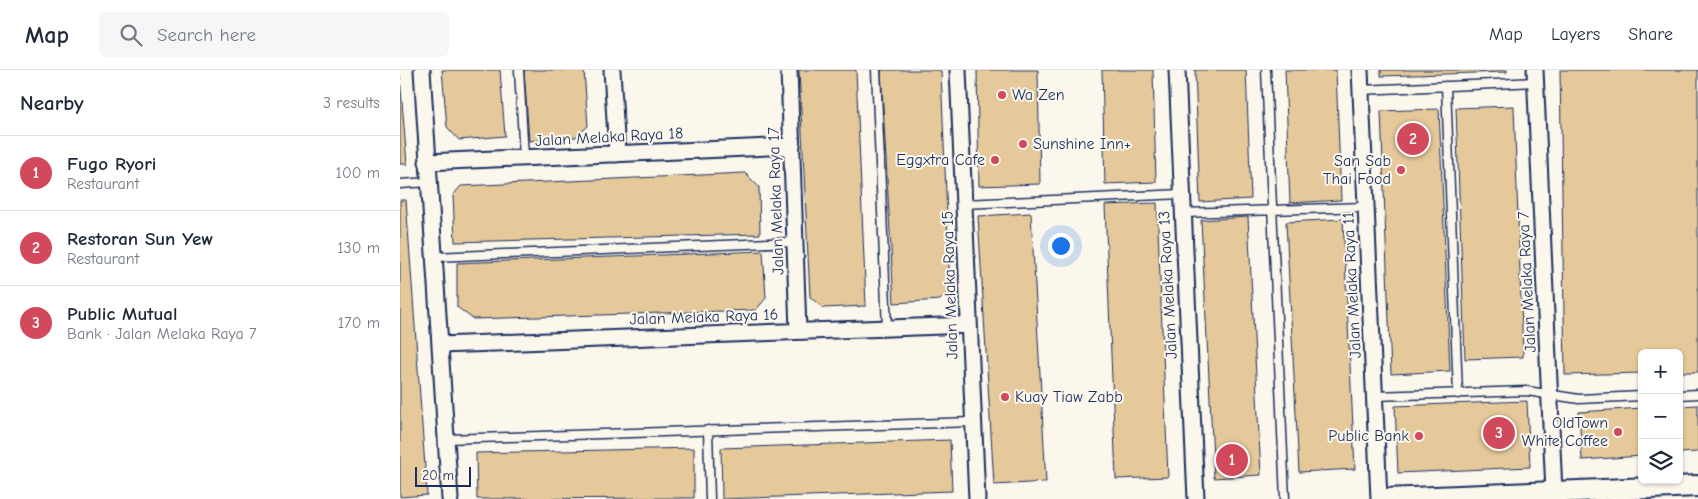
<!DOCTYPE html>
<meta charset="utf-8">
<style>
body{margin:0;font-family:"Comic Neue",sans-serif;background:#f6f6f7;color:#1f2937}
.controls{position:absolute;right:15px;bottom:15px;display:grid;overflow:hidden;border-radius:8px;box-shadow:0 1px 4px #0004}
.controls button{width:45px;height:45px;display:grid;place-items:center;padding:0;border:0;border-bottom:1px solid #e0e1e3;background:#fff;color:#1f2937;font:25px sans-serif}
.scale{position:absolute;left:15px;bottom:12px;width:56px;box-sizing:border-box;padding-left:5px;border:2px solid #1b2f5e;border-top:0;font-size:14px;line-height:18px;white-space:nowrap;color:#1b2f5e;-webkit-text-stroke:4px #fbf7ec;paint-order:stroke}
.you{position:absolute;left:660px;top:175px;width:18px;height:18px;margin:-12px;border:4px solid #fff;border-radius:50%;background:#1a73e8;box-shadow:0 0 0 8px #1a73e833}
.badge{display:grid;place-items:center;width:32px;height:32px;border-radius:50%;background:#d1495b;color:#fff;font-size:16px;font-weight:700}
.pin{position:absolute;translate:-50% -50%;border:2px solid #fff;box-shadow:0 1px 5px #0006}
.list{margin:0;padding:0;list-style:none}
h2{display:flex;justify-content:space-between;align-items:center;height:65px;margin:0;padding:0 20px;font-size:21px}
h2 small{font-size:16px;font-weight:400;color:#747a83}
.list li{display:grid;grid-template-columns:32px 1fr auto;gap:15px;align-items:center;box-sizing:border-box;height:75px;padding:0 20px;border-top:1px solid #e0e1e3}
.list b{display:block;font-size:19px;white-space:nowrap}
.list p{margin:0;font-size:16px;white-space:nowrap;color:#747a83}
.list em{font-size:16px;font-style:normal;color:#747a83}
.icon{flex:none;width:28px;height:28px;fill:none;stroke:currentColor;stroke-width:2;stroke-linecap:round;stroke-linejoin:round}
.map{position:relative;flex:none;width:1298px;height:429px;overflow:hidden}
header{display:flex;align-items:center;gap:30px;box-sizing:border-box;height:70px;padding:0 25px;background:#fff;border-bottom:1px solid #e0e1e3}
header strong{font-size:24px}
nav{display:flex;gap:28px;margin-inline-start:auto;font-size:18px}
.search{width:350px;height:45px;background:#f6f6f7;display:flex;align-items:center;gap:12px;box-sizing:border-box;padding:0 18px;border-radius:8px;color:#747a83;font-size:19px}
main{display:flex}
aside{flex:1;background:#fff}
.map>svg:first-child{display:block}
.building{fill:#e6c99a;stroke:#1b2f5e}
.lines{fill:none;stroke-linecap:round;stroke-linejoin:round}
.lane-casing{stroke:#1b2f5e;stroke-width:11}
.street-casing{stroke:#1b2f5e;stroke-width:19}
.secondary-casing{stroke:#1b2f5e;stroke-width:24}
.lane{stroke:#fbf7ec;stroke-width:8}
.street{stroke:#fbf7ec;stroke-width:15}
.secondary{stroke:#fbf7ec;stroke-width:20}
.poi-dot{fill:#d1495b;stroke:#fbf7ec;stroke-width:2}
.labels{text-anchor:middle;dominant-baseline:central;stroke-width:4;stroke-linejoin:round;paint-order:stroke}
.poi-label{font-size:16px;fill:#1b2f5e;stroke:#fbf7ec;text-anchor:end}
.street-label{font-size:16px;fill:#1b2f5e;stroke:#fbf7ec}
</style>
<header>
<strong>Map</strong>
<div class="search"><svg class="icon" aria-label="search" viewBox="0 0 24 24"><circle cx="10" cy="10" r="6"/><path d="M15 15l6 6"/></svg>Search here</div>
<nav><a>Map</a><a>Layers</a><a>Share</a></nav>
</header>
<main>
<aside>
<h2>Nearby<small>3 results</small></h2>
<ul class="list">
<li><span class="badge">1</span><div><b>Fugo Ryori</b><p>Restaurant</p></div><em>100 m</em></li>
<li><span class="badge">2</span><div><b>Restoran Sun Yew</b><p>Restaurant</p></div><em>130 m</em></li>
<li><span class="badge">3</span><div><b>Public Mutual</b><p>Bank · Jalan Melaka Raya 7</p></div><em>170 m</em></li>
</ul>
</aside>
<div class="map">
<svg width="1298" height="429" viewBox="0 0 1298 429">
<rect width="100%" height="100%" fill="#fbf7ec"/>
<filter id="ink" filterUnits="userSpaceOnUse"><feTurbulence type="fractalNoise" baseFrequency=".02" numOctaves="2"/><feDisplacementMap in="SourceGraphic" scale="10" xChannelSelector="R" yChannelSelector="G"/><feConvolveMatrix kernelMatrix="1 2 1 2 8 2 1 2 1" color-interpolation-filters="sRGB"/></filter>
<g filter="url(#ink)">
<!-- building -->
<path class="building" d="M42 0H100L105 66 59 70 47 57Z
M124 0H184L188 56 176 67 129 71Z
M399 0H456L466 236 423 238 410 227Z
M481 0H539L541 1 550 220 540 230 494 233Z
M577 0H638L640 114 579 116Z
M702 0H753L756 112 705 114Z
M795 0H846L851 129 800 132Z
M885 0H936L941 130 890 133Z
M981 0H1107V2L981 6Z
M1160 0H1298V302H1279V283H1242V303L1165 305Z
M0 7 7 94H0Z
M1114 36 1123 287 1065 289 1056 38Z
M1039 39 1050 301 991 304 981 41Z
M345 103 359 117 360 164 55 172 53 125 61 116Z
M0 130H6L27 425 0 427Z
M757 133 768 407 716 409 705 135Z
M631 143 646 412 594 415 578 146Z
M848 147 861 405 814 408 801 150Z
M943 149 955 399 899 402 886 152Z
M363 181 366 228 356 240 73 249 57 237V193Z
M1127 331 1130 397 998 403 995 336Z
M1298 335V382L1279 383V336Z
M1242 338V386L1182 390 1179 342Z
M550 370 552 421 322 429 321 378Z
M294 378V428L77 429 76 383Z"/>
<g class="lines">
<!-- lane casing -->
<g class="lane-casing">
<path id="lane" d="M119 0 124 88
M476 0 487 258
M866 0 885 429
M1046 16 1058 324
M961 20 1136 12
M0 114 29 112
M564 134 782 124
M783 143 966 137
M34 187 395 172
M1279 325 1298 324
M975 326 1127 321 1179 329 1242 326
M308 360 310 429
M47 369 573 352"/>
</g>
<!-- street casing -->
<g class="street-casing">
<path id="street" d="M22 0 50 429
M212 0 217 84
M389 0 398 261
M558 0 577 429
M777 0 796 429
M960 0 979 429
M1135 0 1154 422
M27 92 392 76
M40 275 569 255"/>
</g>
<!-- secondary casing -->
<g class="secondary-casing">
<path id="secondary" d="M986 429 1298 416"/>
</g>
<!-- lane -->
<use href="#lane" class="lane"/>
<!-- street -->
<use href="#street" class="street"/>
<!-- secondary -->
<use href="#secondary" class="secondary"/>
</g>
</g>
<!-- markers -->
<g class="poi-dot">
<circle cx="602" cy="25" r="5"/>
<circle cx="623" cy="74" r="5"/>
<circle cx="595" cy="90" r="5"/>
<circle cx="1001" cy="100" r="5"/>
<circle cx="605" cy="327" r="5"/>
<circle cx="1218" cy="362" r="5"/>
<circle cx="1019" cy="366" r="5"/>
</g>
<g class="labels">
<!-- poi labels -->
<g class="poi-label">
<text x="612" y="25" text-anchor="start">Wa Zen</text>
<text x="633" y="74" text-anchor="start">Sunshine Inn+</text>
<text x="585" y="90">Eggxtra Cafe</text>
<text x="991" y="91">San Sab<tspan x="991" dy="18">Thai Food</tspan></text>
<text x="615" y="327" text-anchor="start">Kuay Tiaw Zabb</text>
<text x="1208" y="353">OldTown<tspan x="1208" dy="18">White Coffee</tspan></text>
<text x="1009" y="366">Public Bank</text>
</g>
<!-- street labels -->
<g class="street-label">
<text transform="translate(209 67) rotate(-3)">Jalan Melaka Raya 18</text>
<text transform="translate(376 131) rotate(-92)">Jalan Melaka Raya 17</text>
<text transform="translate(1127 212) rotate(-93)">Jalan Melaka Raya 7</text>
<text transform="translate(550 215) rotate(-92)">Jalan Melaka Raya 15</text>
<text transform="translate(768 215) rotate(-93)">Jalan Melaka Raya 13</text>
<text transform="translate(952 215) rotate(-93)">Jalan Melaka Raya 11</text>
<text transform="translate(304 247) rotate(-2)">Jalan Melaka Raya 16</text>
</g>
</g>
</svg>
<div class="controls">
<button>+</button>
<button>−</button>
<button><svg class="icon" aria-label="layers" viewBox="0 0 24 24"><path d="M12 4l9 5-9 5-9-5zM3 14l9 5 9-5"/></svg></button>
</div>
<div class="scale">20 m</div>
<div class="you"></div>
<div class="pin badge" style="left:832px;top:390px">1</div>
<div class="pin badge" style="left:1013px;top:69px">2</div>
<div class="pin badge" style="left:1099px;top:363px">3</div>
</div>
</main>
